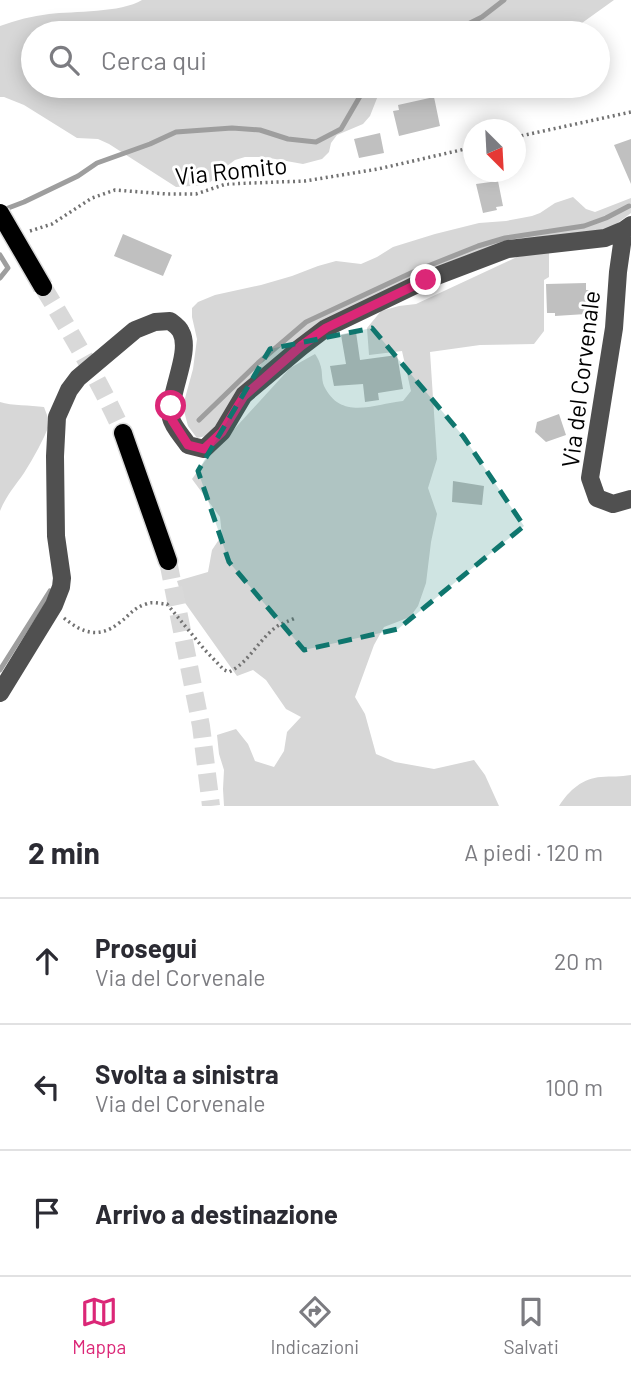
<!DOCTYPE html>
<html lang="it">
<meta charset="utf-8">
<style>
body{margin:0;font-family:Barlow,sans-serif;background:#f7f7f7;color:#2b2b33}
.compass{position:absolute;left:463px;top:119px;width:63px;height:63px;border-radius:50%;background:#fff;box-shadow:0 4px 18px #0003;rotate:156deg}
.stop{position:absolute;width:21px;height:21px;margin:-16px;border:5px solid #db2777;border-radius:50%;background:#fff}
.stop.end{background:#db2777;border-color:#fff;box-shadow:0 2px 7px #0008}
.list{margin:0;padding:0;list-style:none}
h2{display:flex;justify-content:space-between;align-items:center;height:91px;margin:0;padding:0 28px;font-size:30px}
h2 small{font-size:23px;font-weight:400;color:#7c7c81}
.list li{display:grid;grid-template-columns:46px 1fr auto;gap:21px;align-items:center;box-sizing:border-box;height:126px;padding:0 28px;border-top:2px solid #e1e1e2}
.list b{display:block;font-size:26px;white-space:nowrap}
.list p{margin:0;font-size:23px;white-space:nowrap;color:#7c7c81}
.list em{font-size:23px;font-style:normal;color:#7c7c81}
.icon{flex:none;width:38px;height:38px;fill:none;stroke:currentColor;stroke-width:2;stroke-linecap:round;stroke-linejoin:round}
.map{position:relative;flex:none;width:631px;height:806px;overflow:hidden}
.search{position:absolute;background:#fff;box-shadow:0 4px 18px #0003;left:21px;right:21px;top:21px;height:77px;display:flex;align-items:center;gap:18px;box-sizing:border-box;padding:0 24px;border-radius:38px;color:#7c7c81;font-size:26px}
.sheet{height:469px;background:#fff}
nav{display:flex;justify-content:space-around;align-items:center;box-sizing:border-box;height:98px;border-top:2px solid #e1e1e2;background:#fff;font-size:19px;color:#7c7c81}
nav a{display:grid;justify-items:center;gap:4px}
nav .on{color:#db2777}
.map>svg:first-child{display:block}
.green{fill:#d7d7d7}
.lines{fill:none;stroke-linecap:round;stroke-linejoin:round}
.stream{stroke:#9e9e9e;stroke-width:5}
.building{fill:#c0c0c0}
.major-tunnel{stroke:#d9d9d9;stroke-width:18;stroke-dasharray:18 9;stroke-linecap:butt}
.major-casing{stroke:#dbdbdb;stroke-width:21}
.path{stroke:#727272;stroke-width:3.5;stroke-dasharray:2 3.5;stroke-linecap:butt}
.minor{stroke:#505050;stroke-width:18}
.major{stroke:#000;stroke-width:18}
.major-bridge-casing{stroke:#dbdbdb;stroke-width:21;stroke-linecap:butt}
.major-bridge{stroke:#000;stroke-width:18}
.route{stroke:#db2777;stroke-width:9}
.marked{fill:#0f766e;fill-opacity:0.2;stroke:#0f766e;stroke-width:5;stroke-dasharray:14 9;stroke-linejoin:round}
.labels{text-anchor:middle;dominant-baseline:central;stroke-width:6;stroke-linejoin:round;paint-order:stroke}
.street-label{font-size:24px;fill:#000;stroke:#fff}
</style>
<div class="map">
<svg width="631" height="806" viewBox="0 0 631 806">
<rect width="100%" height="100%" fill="#fff"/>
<!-- green -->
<path class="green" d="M142 0H614L568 33H33V86H385L381 88 370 116 363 124 337 135 331 143 329 152 322 159 303 164 264 157H245L235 160 227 166 221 174 206 185 176 187 109 144 98 139 77 138 24 105 4 97H0V26C16 20 32 16 49 14 74 11 121 13 142 0Z
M573 197 586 209 595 212 631 198V213L611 228 594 234 512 239 482 250 344 313 222 419 206 436 197 438 188 426 184 411V402L193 369 197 339 192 317V308L198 302 215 295 261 285 292 276 318 266 336 261 361 264 377 257 393 247 435 234 479 223 506 221 532 216 540 213 555 203Z
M549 250V277L544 280V331L534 344 480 345 430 352 437 459 428 488 437 514 431 542 426 583 418 606 410 617 384 627 374 645 355 697 365 714 376 754 395 762 434 769 474 760 485 775 499 806H224L223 789 224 770 219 754 217 735 236 729 248 744 255 761 274 767 284 751 287 732 301 717 286 709 266 680 253 670 237 676 183 600 177 581 208 572 212 550 222 535 220 517 192 479 205 461 290 368 315 354C317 357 319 360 320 364 323 371 321 379 324 386 341 421 374 404 403 401L411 391 402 351 369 355 367 328 381 311 399 306 416 304 517 257Z
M0 402C12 406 30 405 44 407L50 423C43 441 34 457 24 473 15 486 6 496 0 511Z
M631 775V806H559C569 790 583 778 601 777 612 776 620 777 631 775Z"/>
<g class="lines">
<!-- stream -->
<path class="stream" d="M450 33 482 17 504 0
M3 210 24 202 78 176 97 163 150 144 176 132 232 128 260 130 288 139 316 142 341 129 366 86
M0 255 8 268 0 278
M199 420 258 363 306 322 413 272 478 246 505 238 584 226 606 218 629 206
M0 670 50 591"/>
</g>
<!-- building -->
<path class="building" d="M434 97 440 126 399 136 393 111 399 110 398 105Z
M380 133 384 153 359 158 354 139Z
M631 139V184L614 145Z
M498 181 503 206 496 207 497 210 483 213 476 184Z
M123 234 172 255 163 276 114 256Z
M586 283V290H596V310H586V314L555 316V313H547L546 284Z
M356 332 360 360 397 355 403 389 378 393 379 400 365 402 363 384 334 386 330 366 346 364 341 335Z
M559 414 566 435 546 442 535 432 537 422Z
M453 481 484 486 482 505 452 502Z"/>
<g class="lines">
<!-- major-tunnel -->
<path class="major-tunnel" d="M43 287C72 335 100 382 123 433
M168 561 201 726 211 806"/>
<!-- major casing -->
<g class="major-casing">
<path id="major" d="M123 433 168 561"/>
</g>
<!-- path -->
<path class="path" d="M516 137 631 112
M30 231 52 224 92 198 115 190 167 194H196L226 184 305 181 378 169 474 147
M64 618C82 633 99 639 119 623 129 616 133 608 146 604 152 601 160 604 167 604L204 649 224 670 229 672C250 662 259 638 279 625 283 623 289 621 295 618"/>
<!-- minor -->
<path class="minor" d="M624 230 618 272 614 328 590 478 597 498 613 504 631 499
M0 693 54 605 61 587 62 578 56 536 55 456 57 417 69 390 78 378 135 330 155 322 170 321C174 324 179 327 181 332 192 352 168 394 171 418 173 427 183 437 188 445L204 449 222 432 244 395 301 347 326 328 426 280 508 249 605 238 624 230 631 225"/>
<!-- major -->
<use href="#major" class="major"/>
<!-- major-bridge casing -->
<g class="major-bridge-casing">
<path id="major-bridge" d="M0 213 43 287"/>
</g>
<!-- major-bridge -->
<use href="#major-bridge" class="major-bridge"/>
</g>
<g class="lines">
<!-- route -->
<path class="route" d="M171 406 172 420 188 445 204 449 222 432 244 396 301 346 326 328 426 280"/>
</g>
<!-- marked area -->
<path class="marked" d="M372 328 463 436 524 526 398 629 304 650 229 562 198 471 270 349Z"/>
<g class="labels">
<!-- street labels -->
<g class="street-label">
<text transform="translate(231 170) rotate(-6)">Via Romito</text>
<text transform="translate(580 379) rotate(-83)">Via del Corvenale</text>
</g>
</g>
</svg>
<svg class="compass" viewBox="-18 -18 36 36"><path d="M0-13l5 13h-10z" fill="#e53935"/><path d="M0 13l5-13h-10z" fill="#7c7c81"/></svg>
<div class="stop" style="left:171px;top:406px"></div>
<div class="stop end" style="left:426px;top:280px"></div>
<div class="search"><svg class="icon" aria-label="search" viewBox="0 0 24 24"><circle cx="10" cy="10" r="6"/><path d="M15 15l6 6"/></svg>Cerca qui</div>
</div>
<section class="sheet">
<h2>2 min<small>A piedi · 120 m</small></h2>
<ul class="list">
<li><svg class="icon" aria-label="ahead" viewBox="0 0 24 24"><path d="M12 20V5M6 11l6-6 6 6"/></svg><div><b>Prosegui</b><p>Via del Corvenale</p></div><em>20 m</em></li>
<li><svg class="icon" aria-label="left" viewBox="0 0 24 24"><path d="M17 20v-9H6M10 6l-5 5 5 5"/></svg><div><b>Svolta a sinistra</b><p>Via del Corvenale</p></div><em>100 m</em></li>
<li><svg class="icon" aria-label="arrive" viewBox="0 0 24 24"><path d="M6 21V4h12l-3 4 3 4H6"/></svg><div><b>Arrivo a destinazione</b></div></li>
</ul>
</section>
<nav>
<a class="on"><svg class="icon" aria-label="map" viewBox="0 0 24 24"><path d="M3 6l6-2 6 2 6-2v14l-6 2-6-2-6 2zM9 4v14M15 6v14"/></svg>Mappa</a>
<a><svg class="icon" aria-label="directions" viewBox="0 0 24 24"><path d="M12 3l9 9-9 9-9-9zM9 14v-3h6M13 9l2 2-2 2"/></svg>Indicazioni</a>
<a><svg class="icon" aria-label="saved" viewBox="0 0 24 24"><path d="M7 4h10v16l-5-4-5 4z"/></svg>Salvati</a>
</nav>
